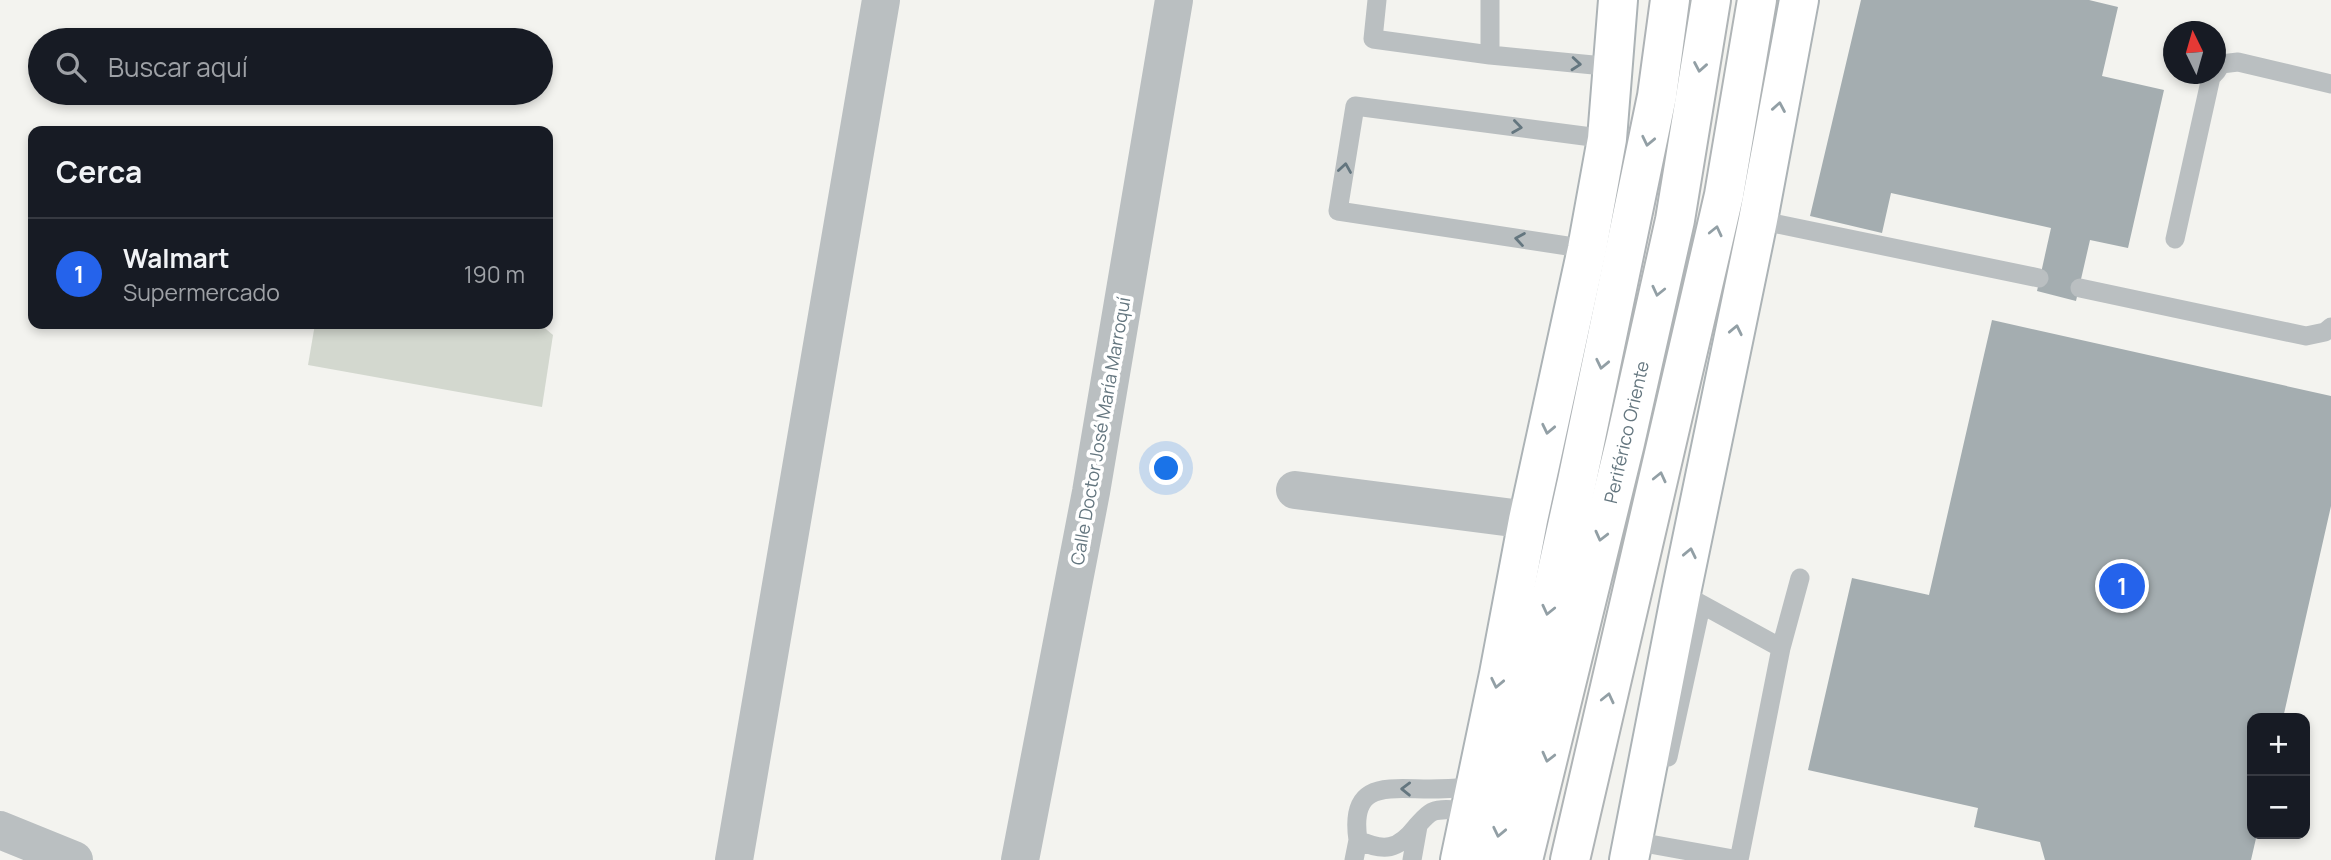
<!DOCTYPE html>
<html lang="es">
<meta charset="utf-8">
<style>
body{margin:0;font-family:Manrope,sans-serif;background:#242831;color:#f1f3f6}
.controls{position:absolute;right:21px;bottom:21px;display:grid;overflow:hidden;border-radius:14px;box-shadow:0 4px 10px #0003}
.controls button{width:63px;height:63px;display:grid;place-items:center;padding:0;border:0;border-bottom:2px solid #363941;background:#171b24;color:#f1f3f6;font:35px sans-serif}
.compass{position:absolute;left:2163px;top:21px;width:63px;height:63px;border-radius:50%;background:#171b24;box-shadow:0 4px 10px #0003;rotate:355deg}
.you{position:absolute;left:1167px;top:469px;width:24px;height:24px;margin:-18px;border:5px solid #fff;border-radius:50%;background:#1a73e8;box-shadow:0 0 0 10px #1a73e833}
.badge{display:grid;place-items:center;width:46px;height:46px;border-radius:50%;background:#2563eb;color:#fff;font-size:23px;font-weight:700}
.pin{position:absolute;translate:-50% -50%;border:4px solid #fff;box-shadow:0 2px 7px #0006}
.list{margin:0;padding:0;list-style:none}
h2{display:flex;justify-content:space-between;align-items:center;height:91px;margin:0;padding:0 28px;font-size:30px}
h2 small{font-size:23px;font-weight:400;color:#9ea1a6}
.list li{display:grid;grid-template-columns:46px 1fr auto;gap:21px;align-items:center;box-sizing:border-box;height:112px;padding:0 28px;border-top:2px solid #363941}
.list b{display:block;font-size:26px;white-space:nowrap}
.list p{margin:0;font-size:23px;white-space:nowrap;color:#9ea1a6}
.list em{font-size:23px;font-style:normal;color:#9ea1a6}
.icon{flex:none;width:38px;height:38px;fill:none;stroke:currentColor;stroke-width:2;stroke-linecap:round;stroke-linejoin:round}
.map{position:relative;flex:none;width:2331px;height:860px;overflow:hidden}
.search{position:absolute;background:#171b24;box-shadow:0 4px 10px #0003;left:28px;top:28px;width:525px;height:77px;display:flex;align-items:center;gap:18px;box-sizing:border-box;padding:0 24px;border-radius:38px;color:#9ea1a6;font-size:26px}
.panel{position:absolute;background:#171b24;box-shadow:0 4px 10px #0003;left:28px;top:126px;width:525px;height:203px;border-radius:14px}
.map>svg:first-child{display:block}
.green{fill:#d3d8cf}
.building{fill:#a4adb0}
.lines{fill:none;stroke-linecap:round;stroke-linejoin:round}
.secondary-casing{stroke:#acb3b6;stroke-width:42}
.primary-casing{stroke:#aeb3b6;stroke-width:42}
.trunk-casing{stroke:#afb4b6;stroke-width:42}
.service{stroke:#babfc1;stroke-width:19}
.minor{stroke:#babfc1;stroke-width:38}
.secondary{stroke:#fff;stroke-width:38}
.primary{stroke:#fff;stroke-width:38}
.trunk{stroke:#fff;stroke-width:38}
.oneway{stroke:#64767f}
.oneway2{stroke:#929fa5}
.labels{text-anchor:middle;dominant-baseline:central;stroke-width:7;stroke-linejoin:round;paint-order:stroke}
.street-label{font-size:18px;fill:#64767f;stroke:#fff}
</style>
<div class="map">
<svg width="2331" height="860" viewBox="0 0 2331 860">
<rect width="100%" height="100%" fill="#f3f3ef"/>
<!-- green -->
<path class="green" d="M315 324H540L553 335 542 407 308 365Z"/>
<!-- building -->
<path class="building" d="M1861 0H2089L2118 7 2102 76 2164 90 2128 248 2090 240 2076 301 2037 291 2051 228 1891 193 1882 233 1810 216Z
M1992 320 2331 396V506L2283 718H2252V834H2257L2251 860H2045L2040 842 1974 827 1978 808 1808 770 1852 578 1929 595Z"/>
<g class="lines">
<!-- secondary casing -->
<g class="secondary-casing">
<path id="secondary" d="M1460 860 1499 674 1528 520 1587 249 1607 139 1618 0
M1629 860 1681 593 1758 220 1799 0"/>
</g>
<!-- primary casing -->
<g class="primary-casing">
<path id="primary" d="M1493 860 1577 481 1657 96 1670 0"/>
</g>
<!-- trunk casing -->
<g class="trunk-casing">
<path id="trunk" d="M1523 860 1625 443 1675 220 1711 0
M1570 860 1724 195 1757 0"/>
</g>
<!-- service -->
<path class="service" d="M1377 0 1373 39 1490 55V0
M1490 55 1614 67
M2216 72 2221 64 2238 62 2331 84
M1758 220 2039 278
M2175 239 2211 77 2214 74
M1587 249 1338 211 1355 106 1607 139
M2080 288 2306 336 2325 332 2331 327
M1681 593 1781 648 1739 860
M1781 648 1800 578
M1668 757 1701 606
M1471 812C1458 811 1444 807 1432 812 1426 815 1421 822 1416 827 1398 850 1384 852 1358 840 1349 780 1388 789 1430 789 1445 789 1460 788 1474 787
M1633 841 1739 860
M1354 860 1358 840
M1412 860 1418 826"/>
<!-- minor -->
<path class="minor" d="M1295 490 1528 520
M0 830 74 860
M734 860 881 0
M1020 860 1091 492 1174 0"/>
<!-- secondary -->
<use href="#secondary" class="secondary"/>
<!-- primary -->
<use href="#primary" class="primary"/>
<!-- trunk -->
<use href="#trunk" class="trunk"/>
</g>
<!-- one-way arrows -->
<defs><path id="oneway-chevron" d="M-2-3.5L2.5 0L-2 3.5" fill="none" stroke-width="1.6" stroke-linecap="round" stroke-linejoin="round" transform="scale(1.75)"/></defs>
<g class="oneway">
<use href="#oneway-chevron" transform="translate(1576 64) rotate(5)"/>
<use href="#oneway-chevron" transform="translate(1517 127) rotate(8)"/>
<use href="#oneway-chevron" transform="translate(1345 168) rotate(-81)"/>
<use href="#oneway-chevron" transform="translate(1520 239) rotate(-171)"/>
<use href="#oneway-chevron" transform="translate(1406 789) rotate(-179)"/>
</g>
<g class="oneway2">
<use href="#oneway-chevron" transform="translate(1700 67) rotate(100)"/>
<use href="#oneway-chevron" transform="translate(1779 107) rotate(-80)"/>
<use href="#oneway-chevron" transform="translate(1648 141) rotate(102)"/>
<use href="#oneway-chevron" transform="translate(1716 231) rotate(-77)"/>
<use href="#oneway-chevron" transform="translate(1658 291) rotate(103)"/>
<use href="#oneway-chevron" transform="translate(1736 330) rotate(-78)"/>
<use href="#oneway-chevron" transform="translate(1602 364) rotate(102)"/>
<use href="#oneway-chevron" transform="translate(1548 429) rotate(102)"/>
<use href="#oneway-chevron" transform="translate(1660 477) rotate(-77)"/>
<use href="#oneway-chevron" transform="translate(1601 536) rotate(104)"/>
<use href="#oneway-chevron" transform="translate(1690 553) rotate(-78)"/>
<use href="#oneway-chevron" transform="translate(1548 610) rotate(103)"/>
<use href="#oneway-chevron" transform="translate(1497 683) rotate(102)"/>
<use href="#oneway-chevron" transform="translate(1608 698) rotate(-77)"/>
<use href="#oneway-chevron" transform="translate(1548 757) rotate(104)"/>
<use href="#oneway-chevron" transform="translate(1499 832) rotate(102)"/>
</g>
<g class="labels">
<!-- street labels -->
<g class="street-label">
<text transform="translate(1100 431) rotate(-80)">Calle Doctor José María Marroquí</text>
<text transform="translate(1626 432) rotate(-77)">Periférico Oriente</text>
</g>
</g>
</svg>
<div class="controls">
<button>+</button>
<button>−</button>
</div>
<svg class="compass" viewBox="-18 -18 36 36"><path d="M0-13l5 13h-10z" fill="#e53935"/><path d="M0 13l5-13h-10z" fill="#9ea1a6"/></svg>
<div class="you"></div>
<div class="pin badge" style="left:2122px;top:586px">1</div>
<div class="search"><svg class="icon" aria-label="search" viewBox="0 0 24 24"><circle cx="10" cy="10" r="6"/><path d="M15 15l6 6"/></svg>Buscar aquí</div>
<section class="panel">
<h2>Cerca<small></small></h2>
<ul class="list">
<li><span class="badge">1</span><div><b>Walmart</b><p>Supermercado</p></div><em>190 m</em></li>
</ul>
</section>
</div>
